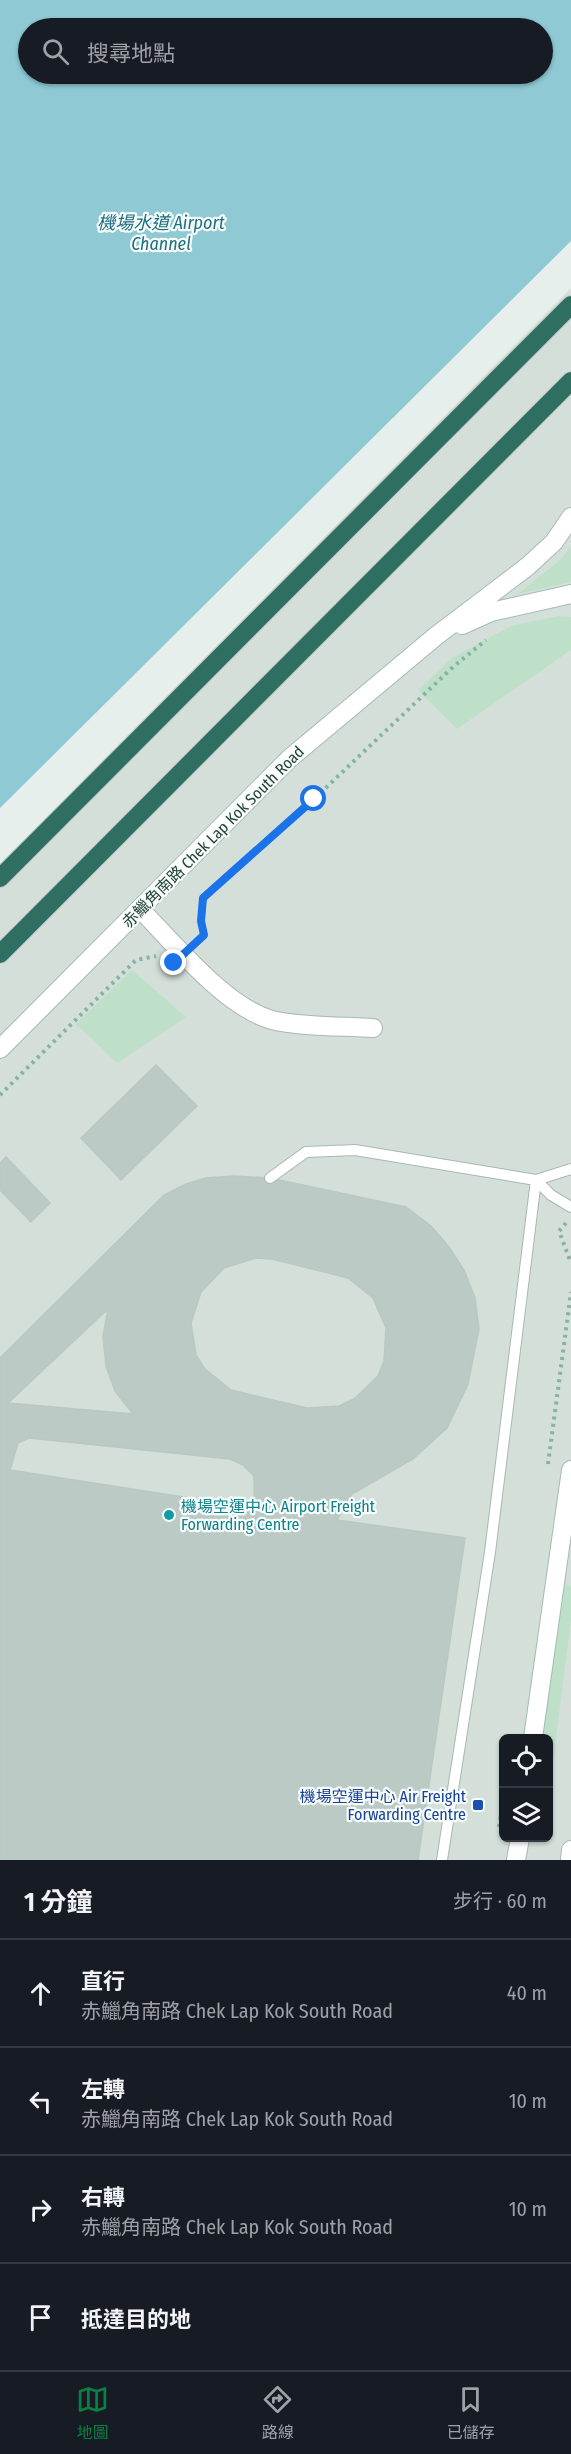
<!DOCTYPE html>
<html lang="zh-TW">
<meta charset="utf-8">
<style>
body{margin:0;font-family:"Fira Sans Condensed","Noto Sans TC",sans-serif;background:#242831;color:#f1f3f6}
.controls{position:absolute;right:18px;bottom:18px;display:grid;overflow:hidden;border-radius:9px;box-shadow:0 2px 4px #0004}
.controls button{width:54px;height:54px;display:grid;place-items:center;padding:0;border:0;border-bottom:2px solid #363941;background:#171b24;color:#f1f3f6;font:30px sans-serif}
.stop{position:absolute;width:18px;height:18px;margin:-14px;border:4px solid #1a73e8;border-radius:50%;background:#fff}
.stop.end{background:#1a73e8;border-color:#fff;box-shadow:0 2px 6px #0008}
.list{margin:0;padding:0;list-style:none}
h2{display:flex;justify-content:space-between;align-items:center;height:78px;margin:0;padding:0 24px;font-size:26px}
h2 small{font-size:20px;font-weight:400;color:#9ea1a6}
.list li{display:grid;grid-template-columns:39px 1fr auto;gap:18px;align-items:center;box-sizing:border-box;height:108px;padding:0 24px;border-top:2px solid #363941}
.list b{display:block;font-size:22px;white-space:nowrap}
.list p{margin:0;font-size:20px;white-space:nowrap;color:#9ea1a6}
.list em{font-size:20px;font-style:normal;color:#9ea1a6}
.icon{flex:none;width:33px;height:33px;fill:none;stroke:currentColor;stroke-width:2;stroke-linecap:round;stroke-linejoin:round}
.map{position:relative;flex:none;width:571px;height:1860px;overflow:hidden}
.search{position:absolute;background:#171b24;box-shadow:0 2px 4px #0004;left:18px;right:18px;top:18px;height:66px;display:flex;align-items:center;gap:15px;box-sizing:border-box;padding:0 21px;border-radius:33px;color:#9ea1a6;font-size:22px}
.sheet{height:510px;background:#171b24}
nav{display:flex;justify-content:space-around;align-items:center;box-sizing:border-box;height:84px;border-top:2px solid #363941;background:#171b24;font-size:16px;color:#9ea1a6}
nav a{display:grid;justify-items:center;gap:3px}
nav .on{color:#0b8043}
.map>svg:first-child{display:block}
.built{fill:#d4dfda;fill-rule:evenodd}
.green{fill:#bfe0c8}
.water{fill:#8ec9d4;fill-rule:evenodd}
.pier{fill:#e6efeb}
.building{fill:#bbcac4;stroke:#b8c9c2;stroke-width:1.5;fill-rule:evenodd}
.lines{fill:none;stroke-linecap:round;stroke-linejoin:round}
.lane-casing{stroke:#a8b8b2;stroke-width:12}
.street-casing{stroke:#a8b8b2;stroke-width:20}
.secondary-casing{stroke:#a4bbb3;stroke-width:20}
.highway-casing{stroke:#c2cac8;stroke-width:20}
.path{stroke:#86b3a5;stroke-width:4;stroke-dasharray:3 4.5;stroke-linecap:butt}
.lane{stroke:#fff;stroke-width:10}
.street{stroke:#fff;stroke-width:18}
.secondary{stroke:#fff;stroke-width:18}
.highway{stroke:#2f6f62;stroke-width:18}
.route{stroke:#1a73e8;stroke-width:8}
.culture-dot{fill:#0f9aa8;stroke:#f7fbf9;stroke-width:2}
.transit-dot{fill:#1a4fb4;stroke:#f7fbf9;stroke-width:2}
.labels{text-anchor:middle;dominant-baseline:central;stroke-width:4.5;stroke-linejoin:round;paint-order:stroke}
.street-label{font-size:16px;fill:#24423a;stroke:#f7fbf9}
.culture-label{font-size:16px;fill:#0d838f;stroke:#f7fbf9;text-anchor:start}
.transit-label{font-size:16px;fill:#164399;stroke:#f7fbf9;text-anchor:end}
.water-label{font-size:18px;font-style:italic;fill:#1c6f80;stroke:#f7fbf9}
</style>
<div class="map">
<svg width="571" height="1860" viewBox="0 0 571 1860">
<rect width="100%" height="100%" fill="#e6efeb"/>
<!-- built -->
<path class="built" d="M571 284V1860H0V861ZM504 1738H548V1838H504Z"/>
<!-- green -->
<path class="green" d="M571 547V582L518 594 560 560Z
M558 616 571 617V650L457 729 418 690 452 658 511 626Z
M132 970 186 1017 117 1063 76 1024Z
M554 1584 571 1586V1620L549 1794 548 1738H534Z"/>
<!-- water -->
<path class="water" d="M0 0H571V284L0 861ZM28 28H542V74H28Z"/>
<!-- pier -->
<path class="pier" d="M571 241V288L0 864V808Z"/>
<!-- building -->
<path class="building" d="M156 1065 197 1106 121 1180 81 1138Z
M6 1157 50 1203 31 1222 0 1190V1163Z
M234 1176 270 1178 406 1207 431 1226 449 1247 464 1270 475 1298 479 1329 468 1384 447 1428 413 1459 352 1494 337 1520 465 1538 418 1860H0V1358L164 1195 186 1184 206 1178ZM256 1258 272 1259 348 1278 373 1298 386 1328 384 1361 378 1376 354 1399 339 1406 307 1408 231 1390 205 1369 196 1355 191 1323 201 1292 224 1268ZM108 1309 103 1336 106 1366 115 1391 133 1414 8 1403ZM29 1438 230 1459 243 1465 254 1476V1508L10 1470 18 1443Z"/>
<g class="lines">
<!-- lane casing -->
<g class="lane-casing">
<path id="lane" d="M270 1178 306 1152 355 1150 536 1180 571 1169
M536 1180 551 1195 571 1207
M442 1860 490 1552 536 1180"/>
</g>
<!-- street casing -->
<g class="street-casing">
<path id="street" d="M140 909C174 943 225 1007 272 1020 300 1027 343 1026 373 1028"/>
</g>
<!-- secondary casing -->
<g class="secondary-casing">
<path id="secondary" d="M462 625 491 612 571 594
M0 1049 289 759 436 636 528 566 554 542 571 517
M533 1738 571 1470
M516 1860 520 1838
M570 1860 571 1850"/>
</g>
<!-- highway casing -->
<g class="highway-casing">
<path id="highway" d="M0 878 571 305
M0 954 571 381"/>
</g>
<!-- path -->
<path class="path" d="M198 940 204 935 201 921 203 898 314 799 453 667 486 640
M0 1095 136 960 156 956
M566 1223 559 1231 571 1263
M548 1464 571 1292
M499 1827 504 1796"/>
<!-- lane -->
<use href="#lane" class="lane"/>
<!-- street -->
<use href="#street" class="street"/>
<!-- secondary -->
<use href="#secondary" class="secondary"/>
<!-- highway -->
<use href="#highway" class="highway"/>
</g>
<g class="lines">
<!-- route -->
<path class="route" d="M174 963 204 935 201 921 203 898 314 799"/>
</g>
<!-- markers -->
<circle class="culture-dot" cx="169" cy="1515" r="6"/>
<rect class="transit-dot" x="472" y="1799" width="12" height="12" rx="3"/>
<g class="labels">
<!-- street labels -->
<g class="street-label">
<text transform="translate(213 837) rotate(-45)">赤鱲角南路 Chek Lap Kok South Road</text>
</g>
<!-- culture labels -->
<g class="culture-label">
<text x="181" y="1506">機場空運中心 Airport Freight<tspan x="181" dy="18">Forwarding Centre</tspan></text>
</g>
<!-- transit labels -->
<g class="transit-label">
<text x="466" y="1796">機場空運中心 Air Freight<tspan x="466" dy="18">Forwarding Centre</tspan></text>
</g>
<!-- water labels -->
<g class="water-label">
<text x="161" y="223">機場水道 Airport<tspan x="161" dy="21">Channel</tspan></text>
</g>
</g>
</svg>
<div class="controls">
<button><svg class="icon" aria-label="locate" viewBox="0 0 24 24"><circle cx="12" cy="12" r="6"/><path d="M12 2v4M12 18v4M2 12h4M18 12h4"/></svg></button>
<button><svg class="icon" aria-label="layers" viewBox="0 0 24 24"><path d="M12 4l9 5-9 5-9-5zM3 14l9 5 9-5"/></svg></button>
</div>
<div class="stop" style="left:314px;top:799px"></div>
<div class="stop end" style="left:174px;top:963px"></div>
<div class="search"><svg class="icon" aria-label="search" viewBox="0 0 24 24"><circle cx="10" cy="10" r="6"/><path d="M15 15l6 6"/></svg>搜尋地點</div>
</div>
<section class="sheet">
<h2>1 分鐘<small>步行 · 60 m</small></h2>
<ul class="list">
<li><svg class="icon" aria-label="ahead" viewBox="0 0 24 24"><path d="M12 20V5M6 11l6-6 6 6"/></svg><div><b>直行</b><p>赤鱲角南路 Chek Lap Kok South Road</p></div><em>40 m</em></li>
<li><svg class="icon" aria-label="left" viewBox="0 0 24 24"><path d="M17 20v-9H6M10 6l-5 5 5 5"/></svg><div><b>左轉</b><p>赤鱲角南路 Chek Lap Kok South Road</p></div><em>10 m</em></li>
<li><svg class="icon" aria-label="right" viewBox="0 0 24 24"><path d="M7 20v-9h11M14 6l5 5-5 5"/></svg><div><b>右轉</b><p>赤鱲角南路 Chek Lap Kok South Road</p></div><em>10 m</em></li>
<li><svg class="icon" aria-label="arrive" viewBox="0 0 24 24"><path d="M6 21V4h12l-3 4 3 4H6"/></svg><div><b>抵達目的地</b></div></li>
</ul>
</section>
<nav>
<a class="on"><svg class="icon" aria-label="map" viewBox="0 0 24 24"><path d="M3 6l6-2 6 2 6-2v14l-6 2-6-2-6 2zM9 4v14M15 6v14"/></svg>地圖</a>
<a><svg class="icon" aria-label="directions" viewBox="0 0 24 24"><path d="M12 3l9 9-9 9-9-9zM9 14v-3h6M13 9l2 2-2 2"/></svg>路線</a>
<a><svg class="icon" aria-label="saved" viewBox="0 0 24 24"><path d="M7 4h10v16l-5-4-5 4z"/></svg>已儲存</a>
</nav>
